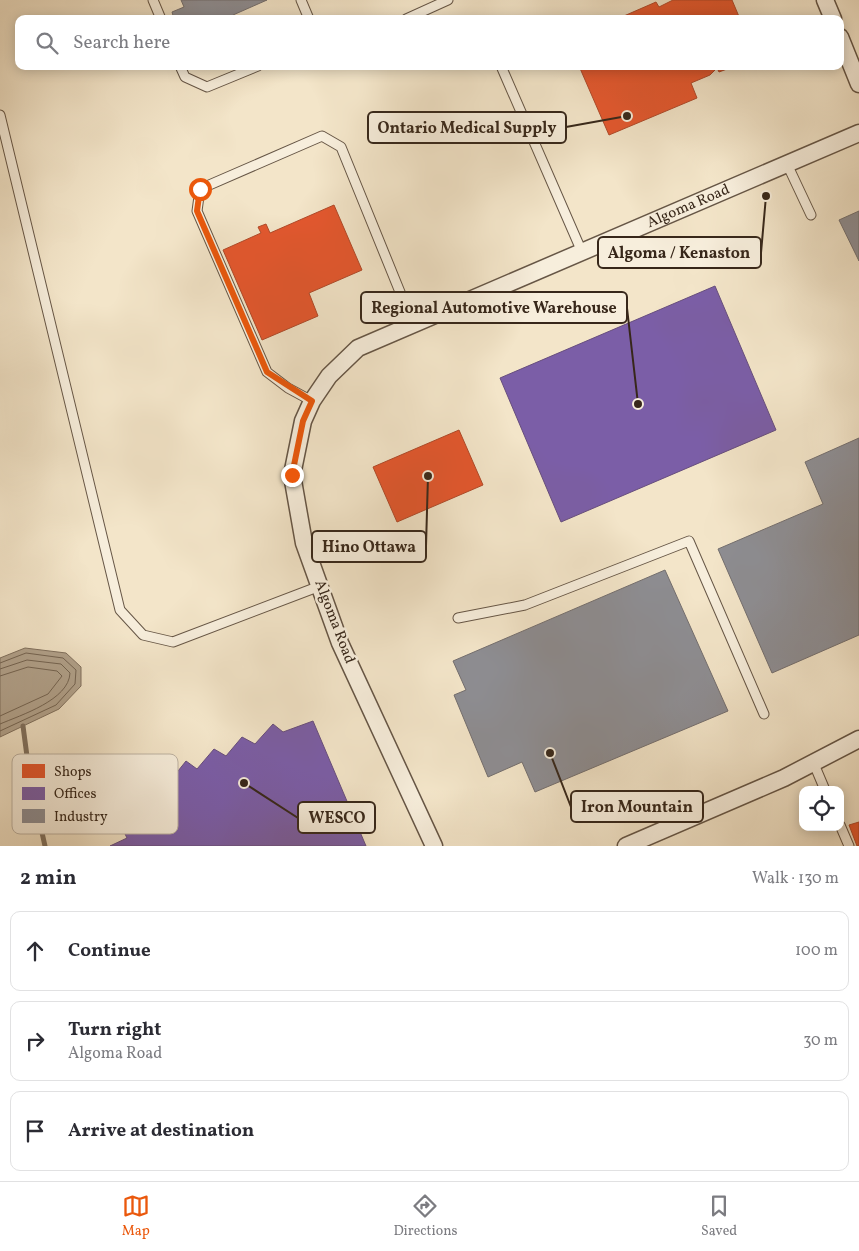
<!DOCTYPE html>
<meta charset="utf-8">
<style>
body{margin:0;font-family:Vollkorn,serif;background:#f7f7f7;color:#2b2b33}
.controls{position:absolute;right:15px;bottom:15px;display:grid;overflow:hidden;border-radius:10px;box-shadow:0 2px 12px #0003}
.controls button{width:45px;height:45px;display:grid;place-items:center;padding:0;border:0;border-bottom:1px solid #e1e1e2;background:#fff;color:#2b2b33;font:25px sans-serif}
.stop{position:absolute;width:15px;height:15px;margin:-11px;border:4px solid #ea580c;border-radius:50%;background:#fff}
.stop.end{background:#ea580c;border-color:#fff;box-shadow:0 1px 5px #0008}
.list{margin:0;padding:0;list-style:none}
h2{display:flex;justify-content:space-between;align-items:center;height:65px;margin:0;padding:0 20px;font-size:21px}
h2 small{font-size:16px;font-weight:400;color:#7c7c81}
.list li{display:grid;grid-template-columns:32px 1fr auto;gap:15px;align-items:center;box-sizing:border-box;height:80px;margin:0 10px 10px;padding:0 10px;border:1px solid #e1e1e2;border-radius:10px}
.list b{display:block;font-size:19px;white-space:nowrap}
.list p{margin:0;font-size:16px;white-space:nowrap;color:#7c7c81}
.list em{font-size:16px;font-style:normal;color:#7c7c81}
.icon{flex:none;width:28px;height:28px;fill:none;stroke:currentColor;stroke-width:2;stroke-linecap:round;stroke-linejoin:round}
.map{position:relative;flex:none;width:859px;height:846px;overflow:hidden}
.search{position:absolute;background:#fff;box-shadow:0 2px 12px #0003;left:15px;right:15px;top:15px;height:55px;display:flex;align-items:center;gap:12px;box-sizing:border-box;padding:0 18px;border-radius:10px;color:#7c7c81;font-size:19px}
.sheet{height:335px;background:#fff}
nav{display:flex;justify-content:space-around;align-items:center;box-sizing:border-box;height:70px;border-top:1px solid #e1e1e2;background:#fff;font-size:14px;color:#7c7c81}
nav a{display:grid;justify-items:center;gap:2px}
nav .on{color:#ea580c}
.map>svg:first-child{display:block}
.water{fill:#b3a48e;stroke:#817260}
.shops{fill:#e4572e;stroke:#b04928}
.offices{fill:#7b5ea7;stroke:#674e7d}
.industry{fill:#8d8d92;stroke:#736e6e}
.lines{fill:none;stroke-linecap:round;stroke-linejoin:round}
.shore{stroke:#756654;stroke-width:1}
.stream{stroke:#817260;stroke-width:5}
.lane-casing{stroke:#665646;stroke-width:11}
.street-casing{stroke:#665646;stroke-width:19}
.lane{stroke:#f7eedc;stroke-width:9}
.street{stroke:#f7eedc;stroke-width:16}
.route{stroke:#ea580c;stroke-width:6}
.labels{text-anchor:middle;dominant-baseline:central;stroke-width:5;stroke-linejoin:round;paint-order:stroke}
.street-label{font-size:15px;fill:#37271a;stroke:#f7eedc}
.key{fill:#f7eedc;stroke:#bdb2a2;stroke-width:1}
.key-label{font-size:14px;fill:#37271a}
.leader{fill:none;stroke:#37271a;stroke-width:2}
.callout-dot{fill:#37271a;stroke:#f7eedc;stroke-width:2}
.callout{fill:#f7eedc;stroke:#37271a;stroke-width:2}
.callout-label{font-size:16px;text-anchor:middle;font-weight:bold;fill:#37271a}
</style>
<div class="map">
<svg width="859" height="846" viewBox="0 0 859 846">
<rect width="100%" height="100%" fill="#f3e5c9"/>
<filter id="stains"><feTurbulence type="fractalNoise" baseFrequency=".004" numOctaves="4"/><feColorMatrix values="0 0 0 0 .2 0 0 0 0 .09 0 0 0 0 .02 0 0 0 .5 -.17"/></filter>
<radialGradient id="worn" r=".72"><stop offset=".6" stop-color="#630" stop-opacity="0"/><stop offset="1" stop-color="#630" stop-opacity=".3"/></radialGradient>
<!-- water -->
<path class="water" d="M25 648 66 653 81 667V686L59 709 0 737V658Z"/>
<!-- shops -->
<path class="shops" d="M673 0H732L740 19H617L656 2 659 7Z
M579 66H725L727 69 719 72 717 68 710 75 691 83 697 98 609 135Z
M334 205 362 270 309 293 318 316 262 340 223 250 261 233 258 227 266 224 270 233Z
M459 430 483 485 397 522 373 467Z
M859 822V846H857L849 825Z"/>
<!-- offices -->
<path class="offices" d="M715 286 776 430 561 522 500 378Z
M313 721 366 846H110L127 838 112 807 128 785 141 794 157 773 170 781 186 761 197 769 214 749 226 756 242 737 255 744 273 724 283 732Z"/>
<!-- industry -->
<path class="industry" d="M181 0H267L233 15 235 19H174L172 12 184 7Z
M859 211V261L839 220Z
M859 438V635L772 673 718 549 823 504 805 462Z
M665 570 728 711 535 792 522 762 488 777 454 695 466 690 453 661Z"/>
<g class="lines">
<!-- shore -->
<path class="shore" d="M0 663 26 653 63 658 76 670 75 684 56 705 0 731
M0 669 27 660 61 664 70 673C69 700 21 715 0 724
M0 676 28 667 57 671 62 676 48 694 0 716"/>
<!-- stream -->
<path class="stream" d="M23 726 30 779 45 846"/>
<!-- lane casing -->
<g class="lane-casing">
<path id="lane" d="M153 0 161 19
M301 0 309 19
M406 19 448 0
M180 66 185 77 207 87 258 66
M501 66 582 252
M0 115 120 610 143 635 173 642 320 586
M787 164 811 215
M312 401 288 388 267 372 197 211 200 189 322 136 341 147 413 324
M458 618 525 605 689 541 764 714
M814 764 825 790
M840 825 849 846"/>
</g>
<!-- street casing -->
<g class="street-casing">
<g id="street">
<path d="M825 0 833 19"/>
<path d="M840 37 859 84"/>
<path id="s1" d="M434 846 340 643 304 543 292 475 303 421 312 401 329 376 358 348 859 133"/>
<path d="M626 846 784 778 859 739"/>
</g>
</g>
<!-- lane -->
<use href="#lane" class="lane"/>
<!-- street -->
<use href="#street" class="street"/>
</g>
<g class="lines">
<!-- route -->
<path class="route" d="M200 189 197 211 267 372 312 401 303 421 292 475"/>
</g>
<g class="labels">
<!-- street labels -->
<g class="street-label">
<text stroke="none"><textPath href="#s1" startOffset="906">Algoma Road</textPath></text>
<text transform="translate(334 622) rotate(69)">Algoma Road</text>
</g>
</g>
<!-- legend -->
<rect x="12" y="754" width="166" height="80" rx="8" class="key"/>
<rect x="22" y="764" width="23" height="14" fill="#e4572e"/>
<rect x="22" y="787" width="23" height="13" fill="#7b5ea7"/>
<rect x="22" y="809" width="23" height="14" fill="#8d8d92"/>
<g class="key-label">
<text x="54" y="776">Shops</text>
<text x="54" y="798">Offices</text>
<text x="54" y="821">Industry</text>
</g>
<!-- callouts -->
<path class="leader" d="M627 116L566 127M766 196L761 253M638 404L627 308M428 476L426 546M550 753L571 807M244 783L298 818"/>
<g class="callout-dot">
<circle cx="627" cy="116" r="5"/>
<circle cx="766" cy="196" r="5"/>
<circle cx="638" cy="404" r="5"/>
<circle cx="428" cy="476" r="5"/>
<circle cx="550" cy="753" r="5"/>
<circle cx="244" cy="783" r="5"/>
</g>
<g class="callout">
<rect x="368" y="112" width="198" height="31" rx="5"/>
<rect x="598" y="237" width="163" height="31" rx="5"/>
<rect x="361" y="292" width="266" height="31" rx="5"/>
<rect x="312" y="531" width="114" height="31" rx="5"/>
<rect x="571" y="791" width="132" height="31" rx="5"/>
<rect x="298" y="802" width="77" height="31" rx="5"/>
</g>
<g class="callout-label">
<text x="467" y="133">Ontario Medical Supply</text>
<text x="679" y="258">Algoma / Kenaston</text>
<text x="494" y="313">Regional Automotive Warehouse</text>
<text x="369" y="552">Hino Ottawa</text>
<text x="637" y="812">Iron Mountain</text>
<text x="337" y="823">WESCO</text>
</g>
<rect width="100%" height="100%" filter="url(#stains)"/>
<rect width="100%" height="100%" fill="url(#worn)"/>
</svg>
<div class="controls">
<button><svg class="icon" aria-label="locate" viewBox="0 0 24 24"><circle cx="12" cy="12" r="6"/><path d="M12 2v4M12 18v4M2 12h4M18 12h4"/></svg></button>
</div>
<div class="stop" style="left:200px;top:189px"></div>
<div class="stop end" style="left:292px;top:475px"></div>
<div class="search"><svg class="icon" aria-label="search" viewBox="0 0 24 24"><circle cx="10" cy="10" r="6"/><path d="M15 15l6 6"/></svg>Search here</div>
</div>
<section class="sheet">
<h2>2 min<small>Walk · 130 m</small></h2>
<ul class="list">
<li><svg class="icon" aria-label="ahead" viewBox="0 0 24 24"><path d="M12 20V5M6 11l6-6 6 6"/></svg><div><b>Continue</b></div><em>100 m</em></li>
<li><svg class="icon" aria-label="right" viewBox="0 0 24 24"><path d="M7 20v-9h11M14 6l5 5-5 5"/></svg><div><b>Turn right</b><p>Algoma Road</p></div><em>30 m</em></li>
<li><svg class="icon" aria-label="arrive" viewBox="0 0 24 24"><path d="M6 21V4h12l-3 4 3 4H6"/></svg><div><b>Arrive at destination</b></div></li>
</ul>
</section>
<nav>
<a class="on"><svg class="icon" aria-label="map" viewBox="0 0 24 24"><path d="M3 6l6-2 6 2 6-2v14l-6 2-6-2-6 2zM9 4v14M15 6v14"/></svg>Map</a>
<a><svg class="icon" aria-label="directions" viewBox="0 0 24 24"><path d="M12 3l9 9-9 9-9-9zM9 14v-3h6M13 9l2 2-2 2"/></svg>Directions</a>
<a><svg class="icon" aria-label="saved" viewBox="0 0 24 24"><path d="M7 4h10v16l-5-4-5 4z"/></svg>Saved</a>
</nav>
